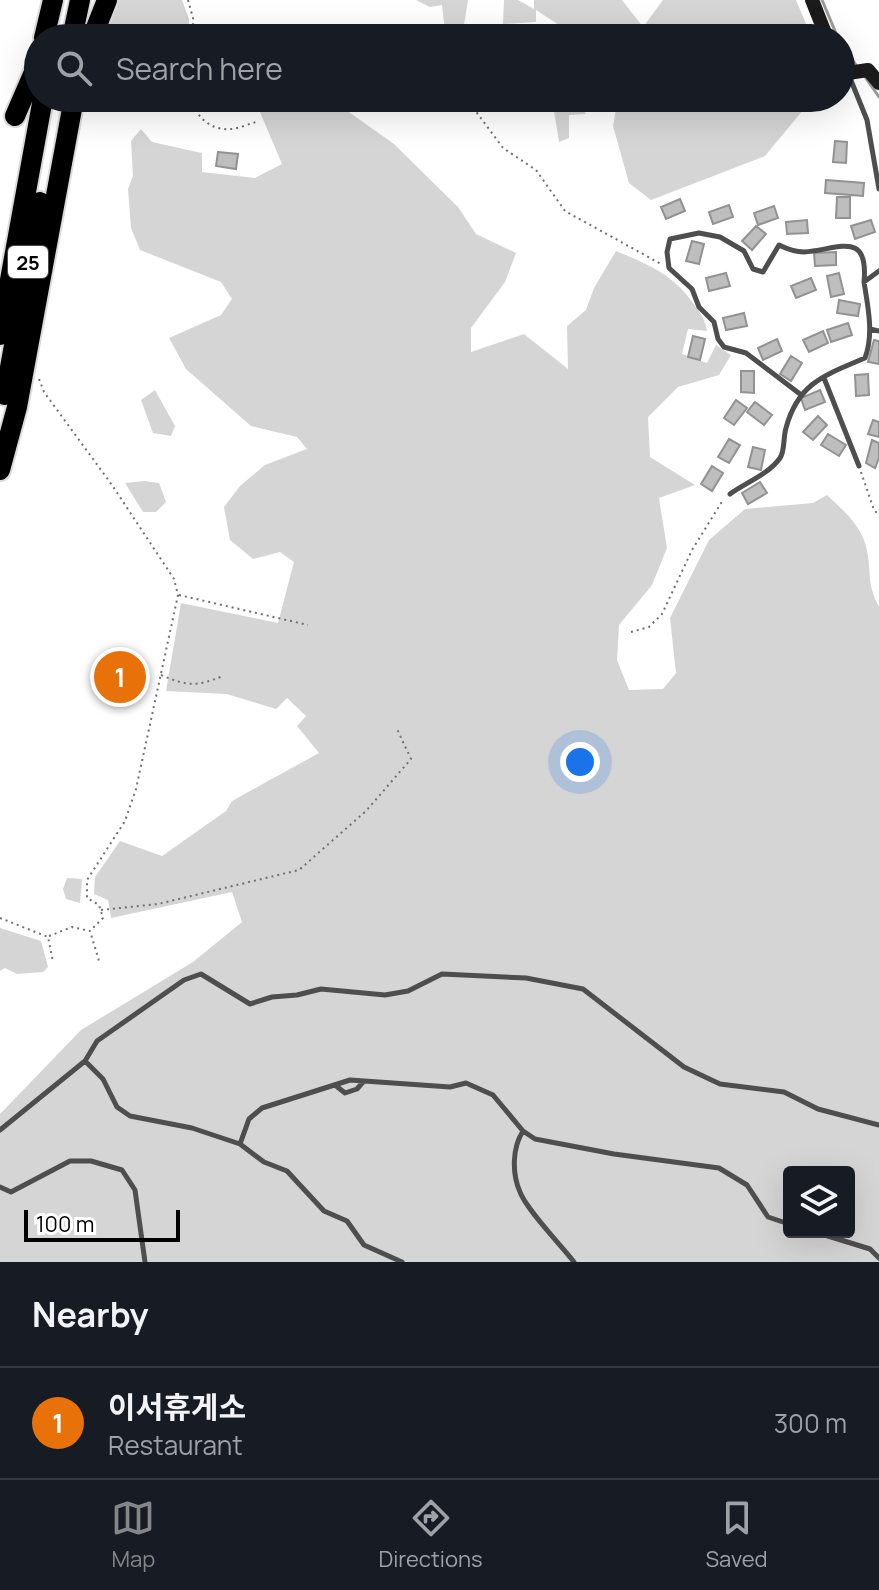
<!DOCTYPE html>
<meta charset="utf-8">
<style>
body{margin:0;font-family:Manrope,"Noto Sans KR",sans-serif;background:#20242c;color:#f1f3f6}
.controls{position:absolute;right:24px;bottom:24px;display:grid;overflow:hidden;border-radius:8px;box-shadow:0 8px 32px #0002}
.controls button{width:72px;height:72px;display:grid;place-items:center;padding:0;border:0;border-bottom:2px solid #363941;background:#171b24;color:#f1f3f6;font:40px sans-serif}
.scale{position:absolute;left:24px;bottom:20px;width:156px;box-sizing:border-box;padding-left:8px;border:4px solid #000;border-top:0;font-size:22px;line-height:28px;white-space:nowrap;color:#000;-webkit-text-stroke:6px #fff;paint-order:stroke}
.you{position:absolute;left:580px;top:762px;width:28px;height:28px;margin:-20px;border:6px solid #fff;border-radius:50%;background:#1a73e8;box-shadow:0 0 0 12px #1a73e833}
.badge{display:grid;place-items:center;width:52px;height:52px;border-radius:50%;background:#858687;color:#fff;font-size:26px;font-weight:700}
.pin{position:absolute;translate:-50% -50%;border:4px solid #fff;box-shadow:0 2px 8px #0006}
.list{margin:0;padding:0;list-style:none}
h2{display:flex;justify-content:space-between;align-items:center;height:104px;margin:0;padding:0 32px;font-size:34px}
h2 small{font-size:26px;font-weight:400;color:#9ea1a6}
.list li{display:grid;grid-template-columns:52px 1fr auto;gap:24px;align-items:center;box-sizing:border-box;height:112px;padding:0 32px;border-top:2px solid #363941}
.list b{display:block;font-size:30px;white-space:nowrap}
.list p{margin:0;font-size:26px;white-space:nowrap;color:#9ea1a6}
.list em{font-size:26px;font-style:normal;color:#9ea1a6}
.icon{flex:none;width:44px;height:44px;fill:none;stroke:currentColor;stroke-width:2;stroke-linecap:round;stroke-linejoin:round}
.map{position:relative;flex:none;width:879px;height:1262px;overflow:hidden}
.search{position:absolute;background:#171b24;box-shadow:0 8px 32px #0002;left:24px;right:24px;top:24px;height:88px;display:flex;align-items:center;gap:20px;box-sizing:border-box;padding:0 28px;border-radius:44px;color:#9ea1a6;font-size:30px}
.sheet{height:216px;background:#171b24}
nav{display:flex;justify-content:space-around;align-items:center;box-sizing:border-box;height:112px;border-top:2px solid #363941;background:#171b24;font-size:22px;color:#9ea1a6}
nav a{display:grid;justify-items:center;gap:4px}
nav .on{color:#858687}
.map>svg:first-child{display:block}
.green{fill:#d5d5d5;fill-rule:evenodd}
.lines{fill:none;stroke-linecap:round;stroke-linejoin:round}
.stream{stroke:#9c9c9c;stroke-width:3}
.building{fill:#bebebe;stroke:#929292;stroke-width:2}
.highway-casing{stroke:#dbdbdb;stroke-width:24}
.path{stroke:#707070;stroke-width:2;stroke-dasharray:2 4;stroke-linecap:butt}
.lane{stroke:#4e4e4e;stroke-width:5}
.secondary{stroke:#1b1b1b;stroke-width:14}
.highway{stroke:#000;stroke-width:20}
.labels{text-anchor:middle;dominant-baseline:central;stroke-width:6;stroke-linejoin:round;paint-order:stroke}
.shield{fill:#fff;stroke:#4c4c4c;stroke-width:2}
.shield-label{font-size:20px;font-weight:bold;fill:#000}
</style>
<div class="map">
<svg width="879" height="1262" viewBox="0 0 879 1262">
<rect width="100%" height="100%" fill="#fff"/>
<!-- green -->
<path class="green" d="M115 0H182L189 19V38H99Z
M416 0H468L462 38 445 31 442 5 430 7Z
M504 0H518L534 9V0H622L643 27 663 0H796L812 38H579L536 10V22L503 24Z
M275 98H335L346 110 394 144 458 207 476 234 516 253 505 282 471 328V352L524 334 568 369 567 326 586 310 594 288 616 251C647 264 673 274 693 303 700 312 705 319 707 331L688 329 682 354 707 363 716 345 731 355 719 375 678 387 648 417 650 457 695 485 659 498 667 548 652 585 619 625 617 660 629 690 663 689 676 673 670 618 709 540 745 509 813 503 827 495C844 511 863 527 867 551 872 576 866 581 879 607V1262H0V1114L81 1030 193 962 242 922 232 892 111 918 108 900 94 894 95 877 120 841 162 856 226 811 232 801 319 753 297 726 306 716 287 698 276 709 227 694 166 691 181 603 278 623 294 562 280 552 253 559 230 540 224 507 240 486 265 465 307 449 297 437 251 426 186 369 169 338 221 315 232 299 221 282 140 250 131 228 128 189 133 176 131 141 141 129 152 142 202 153V172L255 178 282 164 257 105ZM789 1172H849V1232H789Z
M552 98H576L586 114 569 115V138L559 142Z
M618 98H813L765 156 651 200 629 183 613 126Z
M155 390 175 426 171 436 153 433 141 400Z
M144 481 159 483 166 502 156 512H143L125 483Z
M67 878 82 879 80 903 66 899 63 889Z
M0 928 41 941 48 967 43 972 17 974 5 968 0 971Z"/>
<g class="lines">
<!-- stream -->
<path class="stream" d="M822 0 838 38
M841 44 856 65
M863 74 879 97"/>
</g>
<!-- building -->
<path class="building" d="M835 141 847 142 846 163 833 162Z
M218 152 238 154 236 169 216 166Z
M826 180 864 183 863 196 825 193Z
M837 197H850V218H836Z
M680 199 685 211 666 219 661 207Z
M729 205 733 217 713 224 709 212Z
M774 206 778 218 758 225 754 213Z
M807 220 808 233 787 234 786 222Z
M871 220 875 232 855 239 851 226Z
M756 226 766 234 752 250 742 241Z
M692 241 704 244 699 264 686 261Z
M836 252V265L815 266 814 253Z
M726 273 730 286 709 291 706 278Z
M839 273 844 294 831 297 827 276Z
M811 278 816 290 796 298 791 286Z
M839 300 860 304 858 316 837 313Z
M744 313 747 326 726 330 723 318Z
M848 323 852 335 831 342 827 330Z
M823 331 828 343 809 352 803 340Z
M693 336 705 339 700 360 688 357Z
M777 339 782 351 763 360 758 348Z
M874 340 879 341V364L868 362Z
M791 356 802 363 791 381 780 374Z
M741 371H754V393L741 392Z
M868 374 869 395 856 396 855 375Z
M820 390 825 402 805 410 801 398Z
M736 400 747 408 734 425 724 418Z
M755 402 772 415 764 425 747 412Z
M818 416 827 425 813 440 803 432Z
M873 420 879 422V437L868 434Z
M828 434 846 445 839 456 821 445Z
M729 439 740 445 729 463 718 457Z
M872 440 879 443V458L875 468 866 463Z
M753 447 765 450 761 470 748 467Z
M712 466 723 473 712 491 701 484Z
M760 482 767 493 748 504 742 493Z"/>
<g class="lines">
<!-- highway casing -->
<g class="highway-casing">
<path id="highway" d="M44 38 53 0
M72 38 80 0
M92 38 107 0
M15 116 38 63
M0 335 43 98
M5 395 40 202
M0 470 17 407 74 98"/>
</g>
<!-- path -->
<path class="path" d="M188 0 193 18V38
M193 98C193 116 212 131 230 129 238 129 248 124 256 122
M466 98 503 148 536 170 565 211 661 264
M39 379 44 392 112 485 174 579 178 595 136 789 125 821 87 880V898L99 905 103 918 90 931
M861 472 874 510 879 515
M179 595 308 625
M631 632 649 627 662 614 692 550 723 500
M161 675C187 686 196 687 223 676
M101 910 158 904 299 870 366 811 411 759 397 729
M0 918 48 937 53 962
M49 936 72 927 90 931 99 961"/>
<!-- lane -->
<path class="lane" d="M848 73 867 120 879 189
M870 329 879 331
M824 378 859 466
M800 394 746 353 724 347 718 339 714 322 699 307 692 289 669 268 667 252 670 239 699 233 720 237 744 251 753 269 763 272 779 245C787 249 795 252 804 252 837 250 869 229 864 282
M730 494C745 483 769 474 780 458 785 451 783 438 786 428 798 383 825 375 865 358 874 334 868 307 864 282L879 271
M85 1061 103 1079 117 1107 130 1116 192 1128 240 1144 264 1162 287 1171 324 1211 347 1221 364 1245 402 1262
M335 1085 345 1093 357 1089 363 1082
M0 1130 85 1061 97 1041 184 980 201 974 250 1004 272 997 297 995 321 989 385 995 408 991 442 974 526 978 583 989 684 1067 720 1084 784 1092 818 1109 879 1125
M523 1131C512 1148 512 1174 520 1192 526 1209 561 1245 574 1262
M240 1144 249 1119 262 1108 350 1080 450 1087 466 1083 493 1095 523 1131 535 1139 614 1154 719 1168 747 1185 768 1217 789 1224
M0 1187 11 1192 70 1161H91L122 1170 135 1190 145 1262
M815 1232 870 1249 879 1258"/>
<!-- secondary -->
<path class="secondary" d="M812 0 827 38
M841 62 848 73 868 70 879 83"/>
<!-- highway -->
<use href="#highway" class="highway"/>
</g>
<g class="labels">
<!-- shield labels -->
<rect class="shield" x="8" y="246" width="40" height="32" rx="6"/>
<g class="shield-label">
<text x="28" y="262">25</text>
</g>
</g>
</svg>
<div class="controls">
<button><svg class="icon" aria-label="layers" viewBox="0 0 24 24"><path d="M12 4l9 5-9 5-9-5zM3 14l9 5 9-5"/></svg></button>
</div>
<div class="scale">100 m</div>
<div class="you"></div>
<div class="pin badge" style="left:120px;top:677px;background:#e8710a">1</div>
<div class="search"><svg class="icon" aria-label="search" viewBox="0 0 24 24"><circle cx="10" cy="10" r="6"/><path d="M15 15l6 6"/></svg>Search here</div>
</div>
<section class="sheet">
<h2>Nearby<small></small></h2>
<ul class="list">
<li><span class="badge" style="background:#e8710a">1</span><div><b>이서휴게소</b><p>Restaurant</p></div><em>300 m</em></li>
</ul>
</section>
<nav>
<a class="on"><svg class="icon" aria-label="map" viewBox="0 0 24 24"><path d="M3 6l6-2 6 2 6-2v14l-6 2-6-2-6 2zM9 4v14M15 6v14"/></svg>Map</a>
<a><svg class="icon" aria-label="directions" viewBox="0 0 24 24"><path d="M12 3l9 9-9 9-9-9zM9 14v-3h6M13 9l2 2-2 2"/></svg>Directions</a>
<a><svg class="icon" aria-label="saved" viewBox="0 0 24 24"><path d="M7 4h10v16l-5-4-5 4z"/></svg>Saved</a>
</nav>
